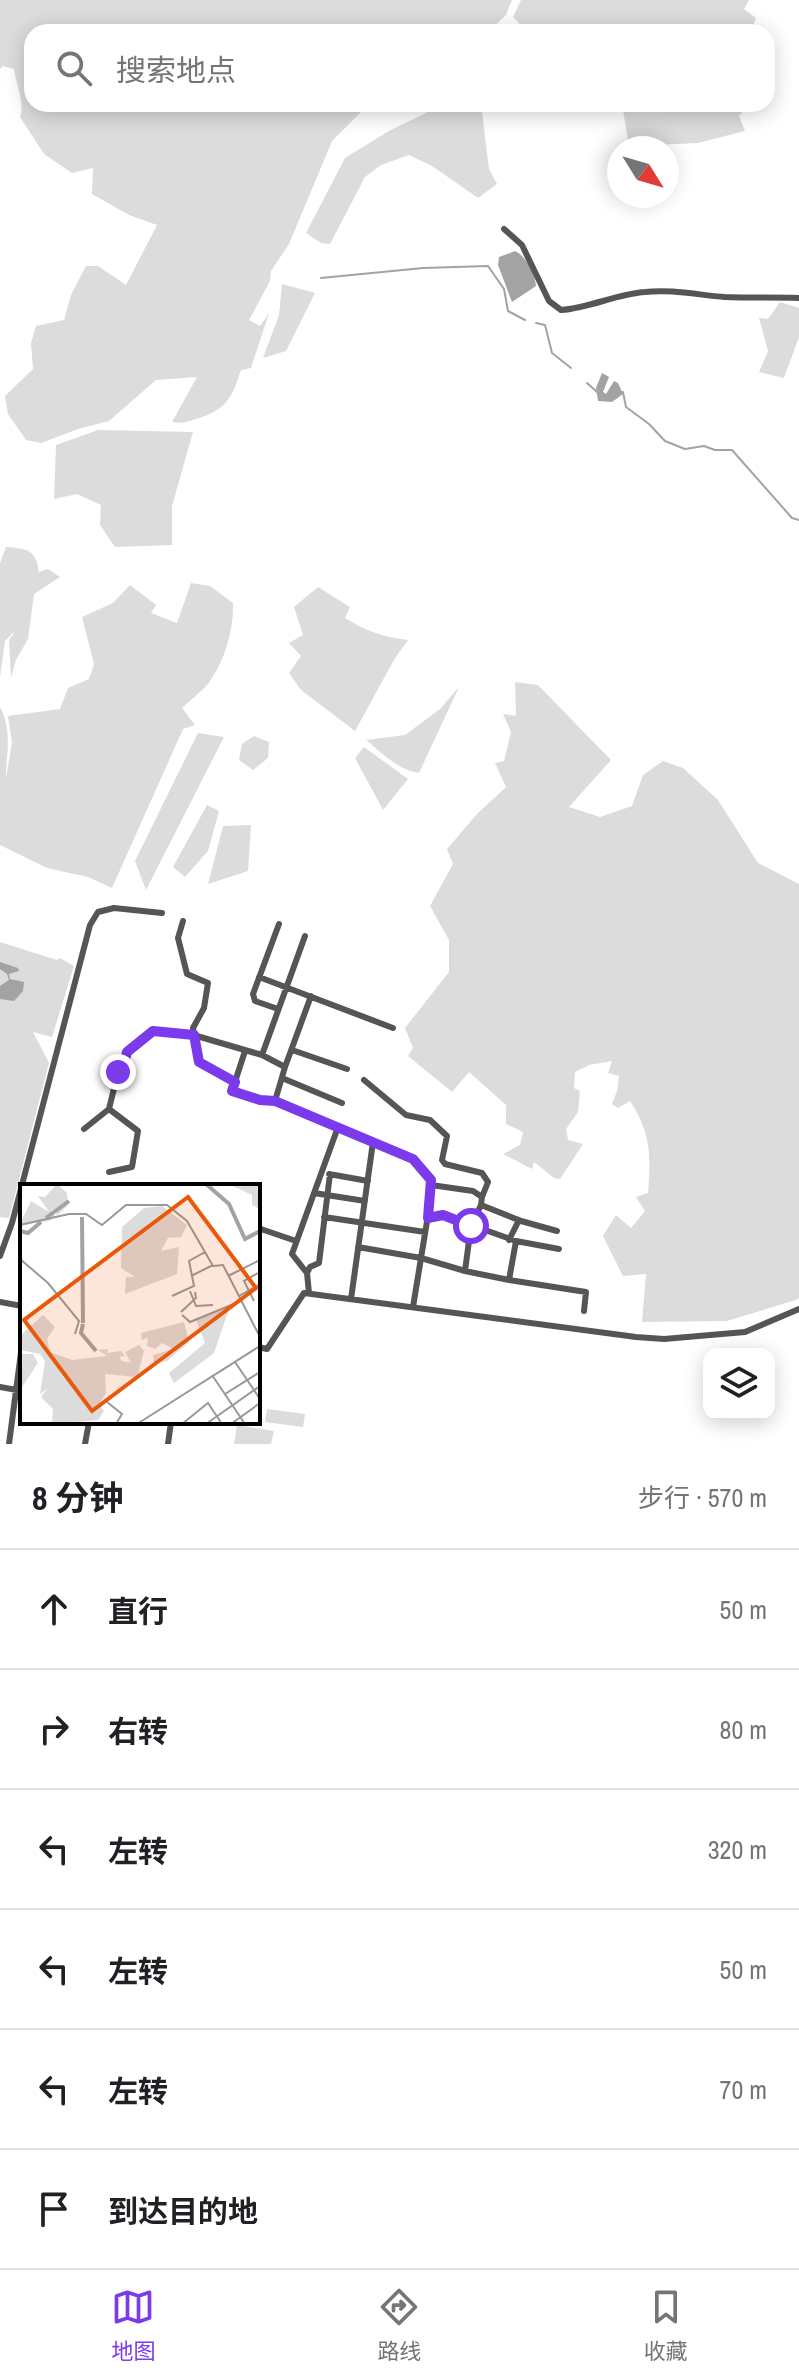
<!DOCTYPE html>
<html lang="zh">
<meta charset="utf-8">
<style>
body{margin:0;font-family:"Archivo Narrow","Noto Sans SC",sans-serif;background:#f6f6f6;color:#202124}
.controls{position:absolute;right:24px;bottom:24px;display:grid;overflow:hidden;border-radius:16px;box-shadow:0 4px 20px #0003}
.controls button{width:72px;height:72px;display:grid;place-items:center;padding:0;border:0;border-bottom:2px solid #e0e0e0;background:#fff;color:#202124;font:40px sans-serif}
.compass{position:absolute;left:607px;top:136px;width:72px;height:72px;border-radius:50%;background:#fff;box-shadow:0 4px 20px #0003;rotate:127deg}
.stop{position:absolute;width:24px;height:24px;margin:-18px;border:6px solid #7c3aed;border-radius:50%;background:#fff}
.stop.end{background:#7c3aed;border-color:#fff;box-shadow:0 2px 8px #0008}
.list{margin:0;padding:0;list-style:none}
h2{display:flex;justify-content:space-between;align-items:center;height:104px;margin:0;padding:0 32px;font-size:34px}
h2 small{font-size:26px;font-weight:400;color:#757577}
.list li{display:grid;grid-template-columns:52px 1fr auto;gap:24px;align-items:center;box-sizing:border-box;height:120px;padding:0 32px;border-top:2px solid #e0e0e0}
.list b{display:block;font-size:30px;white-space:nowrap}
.list em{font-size:26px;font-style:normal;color:#757577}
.icon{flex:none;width:44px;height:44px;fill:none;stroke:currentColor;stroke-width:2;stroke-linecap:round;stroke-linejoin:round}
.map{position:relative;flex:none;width:799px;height:1444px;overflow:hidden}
.search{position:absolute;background:#fff;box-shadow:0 4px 20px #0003;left:24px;right:24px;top:24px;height:88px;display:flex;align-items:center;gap:20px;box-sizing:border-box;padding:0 28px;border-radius:24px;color:#757577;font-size:30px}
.sheet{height:824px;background:#fff}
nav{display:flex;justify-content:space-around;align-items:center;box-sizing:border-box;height:112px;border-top:2px solid #e0e0e0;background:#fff;font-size:22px;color:#757577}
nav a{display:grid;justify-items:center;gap:4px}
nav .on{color:#7c3aed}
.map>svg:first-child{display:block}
.green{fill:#dcdcdc}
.water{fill:#a3a3a3}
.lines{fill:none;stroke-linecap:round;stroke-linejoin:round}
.stream{stroke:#a3a3a3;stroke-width:2}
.minor{stroke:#555;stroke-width:6}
.route{stroke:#7c3aed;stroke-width:10}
.inset-river{fill:none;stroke:#a3a3a3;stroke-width:4}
.inset-road{fill:none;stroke:#999;stroke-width:2}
.view{fill:#e8590c;fill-opacity:0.15;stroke:#e8590c;stroke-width:4}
.inset-edge{fill:none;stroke:#000;stroke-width:4}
</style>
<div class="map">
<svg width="799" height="1444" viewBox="0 0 799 1444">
<rect width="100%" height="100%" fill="#fff"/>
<!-- green -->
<path class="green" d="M0 0H512L506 15 488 32H32V104H369L332 141 289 244 271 271 270 281 249 320 260 326 269 313 251 368 241 370C232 398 226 410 196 419 187 422 181 424 172 422L197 377 156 380 109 421 78 429 41 443 26 440 8 414 5 396 33 369 31 343 36 326 64 320 71 295 86 266H98L126 285 157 225 129 215 92 194 93 168 72 173 44 154 20 117C25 102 16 85 14 69L3 66 0 69Z
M521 0H749L744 9 756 18 751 32H527L513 17Z
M444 104H481L489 169 497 184 478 198 432 166 409 155 381 165 365 177 330 244 321 243 306 233 345 158 389 131Z
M622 104H749L739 116 745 131 698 143 629 146Z
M282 284 315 293 286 351 263 358 279 315Z
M780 302 799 308V337L784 378 759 372 768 351 759 318 768 319Z
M98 430 193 432 172 506V545L115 547 100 525 101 505 77 494 54 499 56 445Z
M6 547C27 549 36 549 39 572L48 569 60 577 34 594 28 639 16 660 11 677 9 640 16 630 5 641 0 677V563Z
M191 583 210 586 233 603C234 628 225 661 210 681 203 691 191 699 182 708L195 725 183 729 112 888 88 877 47 868 0 845V707C13 732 6 754 6 779L12 742 8 716 60 709 68 688 89 679 94 664 82 617 113 603 130 585 156 605 151 613 177 623Z
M318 587 350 607 345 618C366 631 383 637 408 640L395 658 355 731 301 690 289 673 301 656 289 643 303 635 294 607Z
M515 682 538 685 611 760 569 807 600 817 632 806 643 775 663 761 683 768 718 800 758 863 799 884V1298L796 1300 727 1321 642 1322 646 1274 623 1276 603 1236 616 1215 631 1228 645 1211 636 1197 648 1193C651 1155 651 1133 630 1101L618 1108 612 1104 617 1091 619 1076 608 1073 612 1061 589 1065 575 1072 574 1088 580 1091 578 1112 566 1129 568 1140 583 1144 560 1179 554 1178 534 1162 532 1169 503 1154 520 1145 523 1132 506 1124V1105L469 1072 452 1092 408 1056 413 1048 405 1028 449 972V940L430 906 453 864 447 849 477 814 506 787 495 763 504 761 511 732 503 714 516 716Z
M459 687 419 773C398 770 382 753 366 740L405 735 440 709Z
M198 733 224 737 146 890 135 861Z
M254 736 269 742 268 758 253 770 239 760 242 744Z
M364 747 408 779 383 810 355 758Z
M207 805 219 811 208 851 185 877 173 867Z
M251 825 248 871 208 884 223 826Z
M0 942 57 960 60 958 74 966 52 1037 33 1032 49 1063 9 1218 0 1217Z
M267 1409 305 1414 303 1427 265 1422Z
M237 1425 274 1431 271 1444H234Z"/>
<!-- water -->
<path class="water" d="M515 251C526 256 535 274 536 286L512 302 498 265 499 257Z
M602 373 609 377 603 392 606 394 614 381 618 383 623 394 612 402 598 401 596 388Z
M0 962 18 968 19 971 9 974 10 979 24 982 23 991 14 1001 0 999V986L9 980 7 974 0 969Z"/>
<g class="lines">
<!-- stream -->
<path class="stream" d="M321 278 423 268 488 266 504 289 508 311 525 320
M536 323 545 325 552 353 571 368
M587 383 597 392
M620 393 623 392 626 407 649 424 665 441 685 449 704 446 715 450H732L792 518 799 520"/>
<!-- minor -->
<path class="minor" d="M504 229 522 245 549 301 561 310C590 308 616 294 645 292 672 289 698 295 725 297 749 298 774 297 799 298
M183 921 178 938 187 974 208 983 204 1008 193 1028 199 1062 235 1082
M305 936 262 1055 285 1067 275 1101 413 1159 431 1180V1197L413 1307
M259 977 393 1028
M278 1009 255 1001 253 994 279 924
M292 1050 347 1069
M245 1051 232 1091 260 1100 275 1101
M285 1067 311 996
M282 1078 342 1103
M364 1080 406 1115 430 1120 447 1136 442 1160 445 1164 482 1173 488 1182 482 1197
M84 1129 109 1109 118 1072 123 1067 127 1052 153 1031 190 1034 262 1055
M109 1172 132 1167 138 1131 109 1109
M329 1174 368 1181
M431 1185 473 1191 482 1197 481 1205 521 1221 557 1231
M314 1193 365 1201
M324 1217 425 1232
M428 1218 443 1215 516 1241 559 1249
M258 1228 296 1241
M509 1240 519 1220
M516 1241 509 1280 586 1292 584 1311
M358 1247 421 1258 465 1271 509 1280
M0 1256 12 1223 90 925 98 912 114 908 162 913
M465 1271 471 1226 481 1205
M307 1273 310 1267 319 1263 330 1174
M309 1293 307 1273 292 1254 338 1127
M351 1299 373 1142
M0 1302 22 1306
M258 1347 267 1349 304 1293 636 1337 664 1339 745 1332 799 1309
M0 1387 22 1391
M9 1444 22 1345
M85 1444 89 1422
M168 1444 171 1422"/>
</g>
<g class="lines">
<!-- route -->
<path class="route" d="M118 1072 123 1067 127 1052 153 1031 194 1035 199 1062 235 1082 232 1091 260 1100 275 1101 413 1159 431 1180 428 1218 443 1215 471 1226"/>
</g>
<!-- overview -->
<g transform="translate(20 1184)">
<rect width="240" height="240" fill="#fff"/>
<path d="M37 0 47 9 48 21 38 31 31 25 35 33 29 37 0 40 11 17 29 28 18 12 25 13ZM209 0H240V25L232 21V11ZM142 22 167 41 161 53 148 54 141 67 159 63 157 90 105 110 106 93H115L101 84 102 43 124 24ZM210 122 194 169 154 199 149 189 185 159 176 136ZM23 131 35 143 27 155 30 168 52 176 87 172 78 166 88 165 87 169 101 167 105 172 99 173 102 177 111 179 105 168 119 161 124 167 117 193 85 190 86 209 79 220 84 227 78 236 32 240 33 225 21 213 28 204 20 210 25 177 20 170 0 166 1 151ZM164 138 169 158 147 177 134 180 133 171 153 165 142 159 135 165 127 162 128 154 122 156 121 149ZM2 170H13L18 179 0 206Z" fill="#dcdcdc"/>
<path class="inset-river" d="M186 0 209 20 225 55 240 47M62 33 63 139M26 34 49 17M0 47 8 49 21 38M63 140 61 149 76 167"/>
<path class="inset-road" d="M0 41 49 30H66L82 41 106 21H147L167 37 193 82 203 81 240 153M0 75 28 99 59 137 55 150M171 92 193 81M208 92 240 76M170 107 176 122 193 121M152 112 174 102 169 77 185 68M219 112 240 100M234 117 224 97 240 88M161 128 176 114 175 108M162 131 170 138 221 117M215 178 240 215M192 191 225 240M205 210 240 188M87 218 102 230 96 240M117 240 240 162M162 240 188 219 202 240M186 240 240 202M211 240 240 219"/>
<path class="view" d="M168 13 236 104 72 227 4 136Z"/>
<rect width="240" height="240" class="inset-edge"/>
</g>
</svg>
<div class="controls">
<button><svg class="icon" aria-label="layers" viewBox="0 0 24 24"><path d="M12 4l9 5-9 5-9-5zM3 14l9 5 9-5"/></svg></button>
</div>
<svg class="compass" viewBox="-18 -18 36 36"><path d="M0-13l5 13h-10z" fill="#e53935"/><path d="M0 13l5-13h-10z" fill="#757577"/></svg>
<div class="stop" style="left:471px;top:1226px"></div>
<div class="stop end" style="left:118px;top:1072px"></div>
<div class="search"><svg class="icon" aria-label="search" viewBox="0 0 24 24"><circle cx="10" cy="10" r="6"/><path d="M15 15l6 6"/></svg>搜索地点</div>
</div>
<section class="sheet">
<h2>8 分钟<small>步行 · 570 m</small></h2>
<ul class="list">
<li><svg class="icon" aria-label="ahead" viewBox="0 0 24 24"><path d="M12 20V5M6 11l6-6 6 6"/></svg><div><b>直行</b></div><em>50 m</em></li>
<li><svg class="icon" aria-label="right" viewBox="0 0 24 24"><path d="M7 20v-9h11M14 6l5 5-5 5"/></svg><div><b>右转</b></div><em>80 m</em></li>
<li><svg class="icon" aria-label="left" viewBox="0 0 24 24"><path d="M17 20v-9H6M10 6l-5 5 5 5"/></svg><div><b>左转</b></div><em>320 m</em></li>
<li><svg class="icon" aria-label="left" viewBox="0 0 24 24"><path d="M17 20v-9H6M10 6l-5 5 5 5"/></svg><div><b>左转</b></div><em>50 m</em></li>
<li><svg class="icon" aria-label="left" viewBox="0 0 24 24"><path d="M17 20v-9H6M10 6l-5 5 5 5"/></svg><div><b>左转</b></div><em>70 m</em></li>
<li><svg class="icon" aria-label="arrive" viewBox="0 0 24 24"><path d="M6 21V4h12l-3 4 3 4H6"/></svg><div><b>到达目的地</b></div></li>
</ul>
</section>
<nav>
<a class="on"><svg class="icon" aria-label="map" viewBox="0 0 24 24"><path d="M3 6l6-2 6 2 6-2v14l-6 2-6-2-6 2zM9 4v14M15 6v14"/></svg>地图</a>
<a><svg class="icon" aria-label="directions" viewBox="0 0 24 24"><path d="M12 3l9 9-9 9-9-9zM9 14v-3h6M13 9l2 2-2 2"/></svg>路线</a>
<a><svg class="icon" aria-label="saved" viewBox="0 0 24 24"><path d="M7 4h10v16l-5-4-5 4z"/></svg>收藏</a>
</nav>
